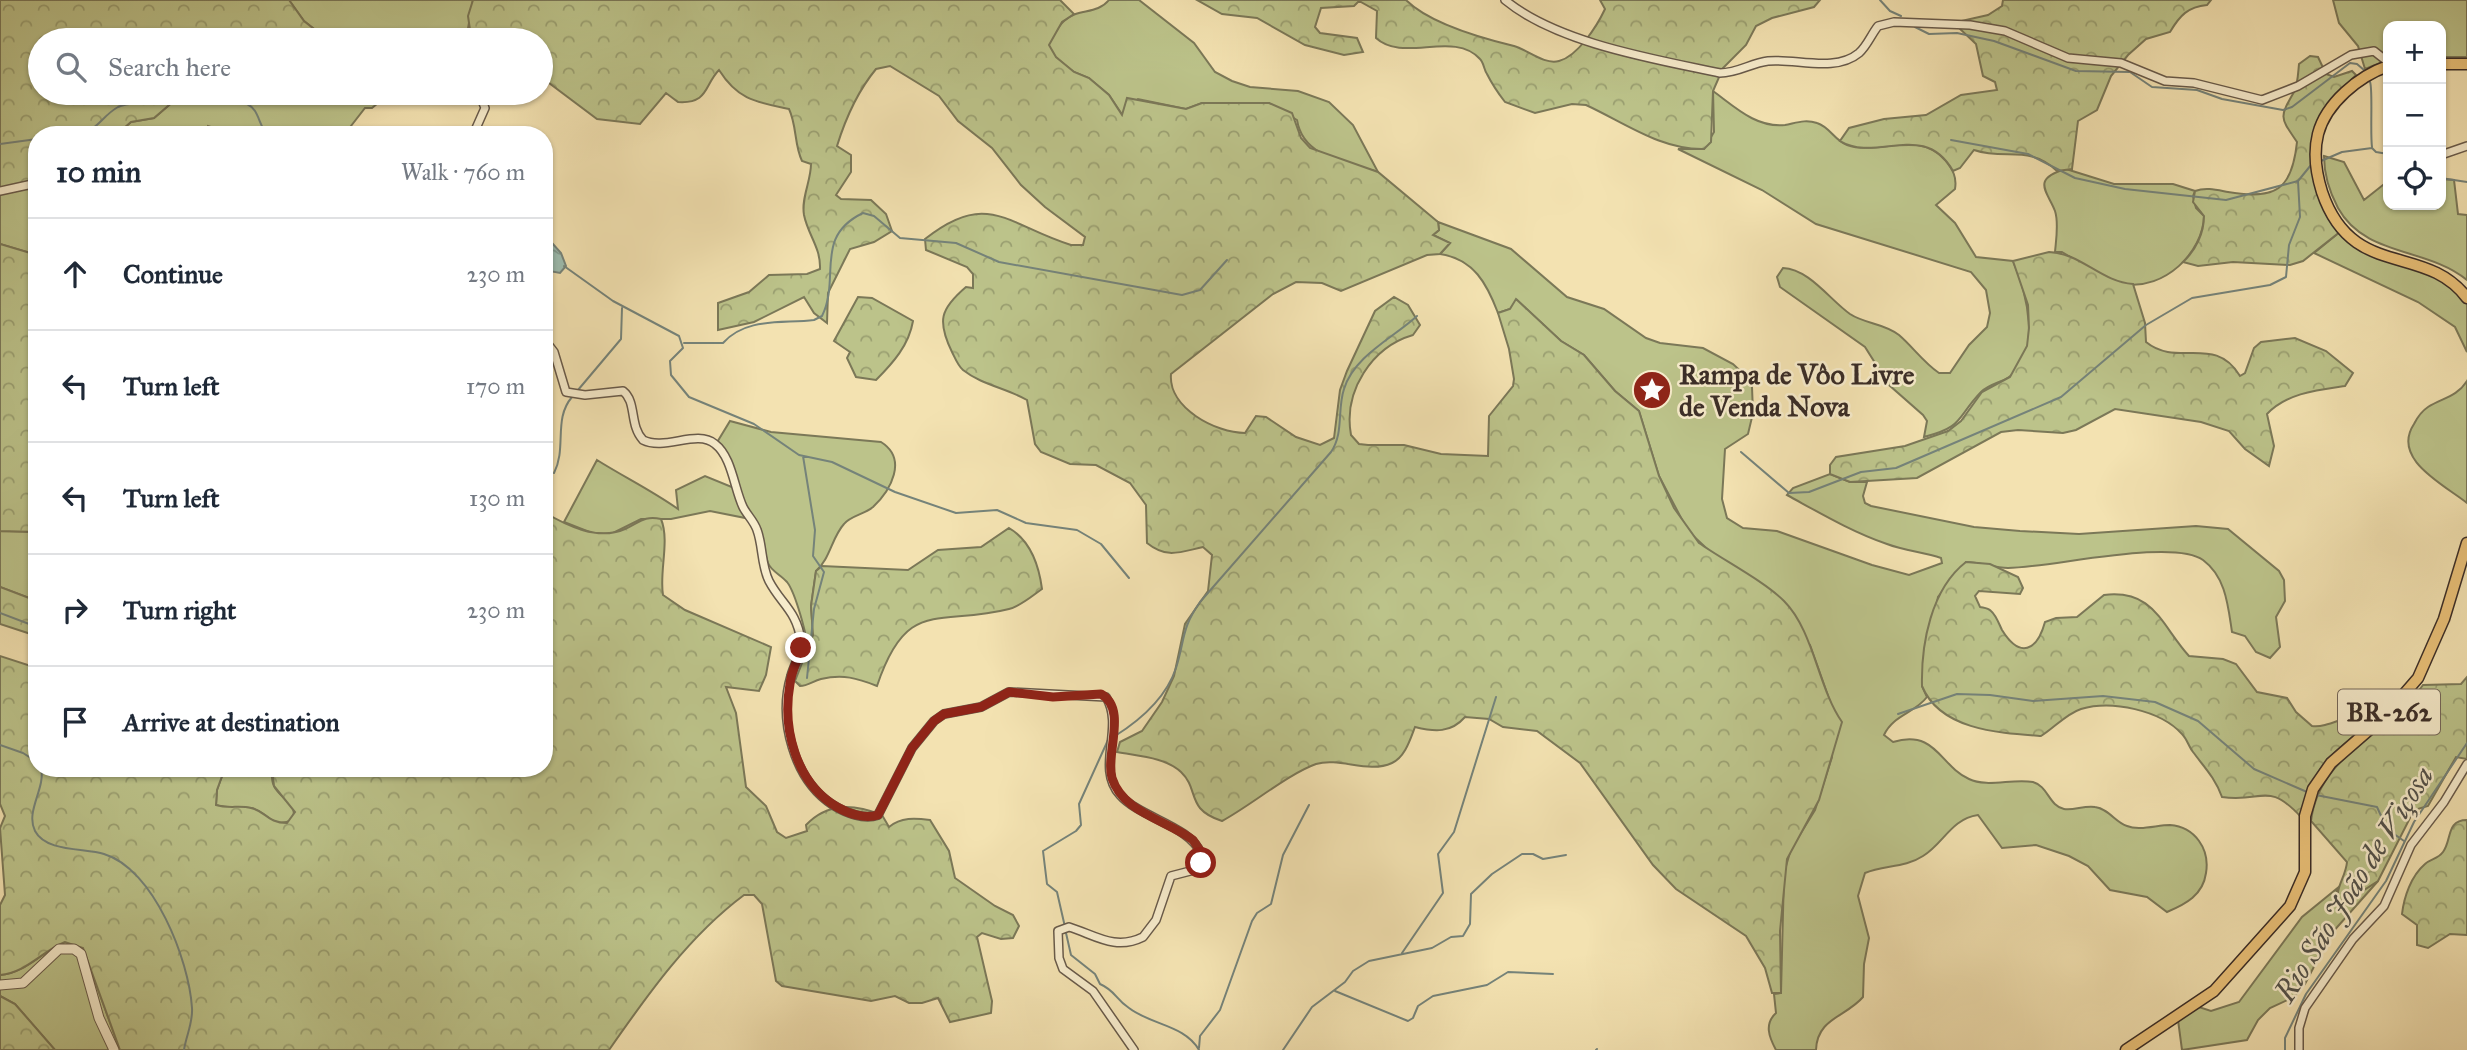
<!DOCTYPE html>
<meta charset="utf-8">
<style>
body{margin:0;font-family:"IM FELL Great Primer",serif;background:#f6f6f7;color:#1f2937}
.controls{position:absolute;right:21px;top:21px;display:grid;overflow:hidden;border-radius:14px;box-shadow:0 2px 5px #0004}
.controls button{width:63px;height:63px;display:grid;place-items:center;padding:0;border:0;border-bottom:2px solid #e0e1e3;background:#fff;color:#1f2937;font:35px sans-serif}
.stop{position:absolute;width:21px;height:21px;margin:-16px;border:5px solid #8f2418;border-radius:50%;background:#fff}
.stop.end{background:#8f2418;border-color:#fff;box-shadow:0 2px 7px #0008}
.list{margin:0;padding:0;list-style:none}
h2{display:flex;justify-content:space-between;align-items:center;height:91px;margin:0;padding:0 28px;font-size:30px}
h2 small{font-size:23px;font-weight:400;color:#747a83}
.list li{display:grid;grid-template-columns:46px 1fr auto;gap:21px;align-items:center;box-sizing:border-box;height:112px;padding:0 28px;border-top:2px solid #e0e1e3}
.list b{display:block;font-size:26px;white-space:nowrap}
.list em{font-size:23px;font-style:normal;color:#747a83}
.icon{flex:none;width:38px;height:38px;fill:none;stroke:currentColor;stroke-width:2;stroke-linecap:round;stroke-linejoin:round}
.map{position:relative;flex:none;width:2467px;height:1050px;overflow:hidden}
.search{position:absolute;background:#fff;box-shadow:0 2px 5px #0004;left:28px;top:28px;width:525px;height:77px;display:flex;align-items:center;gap:18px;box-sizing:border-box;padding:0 24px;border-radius:38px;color:#747a83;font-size:26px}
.panel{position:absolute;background:#fff;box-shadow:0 2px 5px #0004;left:28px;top:126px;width:525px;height:651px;border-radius:28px}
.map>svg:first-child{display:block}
.grass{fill:#bcc38a;stroke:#7b7858;stroke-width:2}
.forest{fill:url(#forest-crowns);stroke:#7b7858;stroke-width:2}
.water{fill:url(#water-ripples);stroke:#75837a;stroke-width:2}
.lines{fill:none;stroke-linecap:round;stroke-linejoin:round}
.stream{stroke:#75837a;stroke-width:2}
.minor-casing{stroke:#685a4a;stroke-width:10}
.tertiary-casing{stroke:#685a4a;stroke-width:11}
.trunk-casing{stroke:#3a2d27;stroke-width:13}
.minor{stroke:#f7eccc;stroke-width:7}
.tertiary{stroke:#f7eccc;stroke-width:9}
.trunk{stroke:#eac178;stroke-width:10}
.route{stroke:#8f2418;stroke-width:9}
.labels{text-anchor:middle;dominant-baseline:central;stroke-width:5;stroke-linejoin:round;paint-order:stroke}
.shield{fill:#f7eccc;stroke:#736658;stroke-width:2}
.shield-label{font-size:26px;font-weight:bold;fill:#3a2d27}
.poi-label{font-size:28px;font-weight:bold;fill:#3a2d27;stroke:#f7eccc;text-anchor:start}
.water-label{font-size:30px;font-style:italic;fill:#52514a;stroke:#f7eccc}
</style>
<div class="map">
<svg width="2467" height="1050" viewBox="0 0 2467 1050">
<defs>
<pattern id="forest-crowns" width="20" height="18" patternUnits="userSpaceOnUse" patternTransform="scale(1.75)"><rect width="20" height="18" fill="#bcc38a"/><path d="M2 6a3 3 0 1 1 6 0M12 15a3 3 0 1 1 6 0" fill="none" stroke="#9a9f71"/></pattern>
<pattern id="water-ripples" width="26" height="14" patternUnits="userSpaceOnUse" patternTransform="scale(1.75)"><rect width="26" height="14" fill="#9cbdb1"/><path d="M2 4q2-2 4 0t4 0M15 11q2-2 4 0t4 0" fill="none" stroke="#809a90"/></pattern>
</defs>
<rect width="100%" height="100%" fill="#f3e2b1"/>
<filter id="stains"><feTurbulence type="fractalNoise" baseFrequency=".00286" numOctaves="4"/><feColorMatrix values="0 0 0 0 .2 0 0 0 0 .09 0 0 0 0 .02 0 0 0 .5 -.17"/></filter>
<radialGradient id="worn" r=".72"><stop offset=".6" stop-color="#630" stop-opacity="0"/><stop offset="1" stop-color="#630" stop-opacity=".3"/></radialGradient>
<!-- grass -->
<path class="grass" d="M289 0H473L466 40H328L304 21Z
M1109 0H1139L1194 43 1215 72 1232 81 1250 87 1298 91 1329 102 1353 125 1378 172C1346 162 1303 158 1297 120L1269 103H1202L1186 109 1138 99 1123 116 1109 95 1089 78 1074 72 1055 57 1048 45C1053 37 1057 27 1064 21 1077 8 1097 15 1109 0Z
M2333 0H2467V57H2441V26H2388V60L2365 69 2358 46 2339 23Z
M1713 91C1735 107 1756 128 1785 125 1796 123 1805 119 1817 123 1830 127 1834 140 1847 145 1878 156 1919 129 1945 160 1953 170 1957 177 1955 189L1936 205 1955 223 1976 257 2013 261C2026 290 2043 355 2009 377 2000 383 1989 384 1981 392 1956 418 1964 427 1924 437L1927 421 1923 415 1889 385 1865 347 1780 287 1777 277 1783 268C1809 269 1830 300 1850 314 1865 324 1884 323 1899 335 1913 347 1923 362 1939 373H1950L1969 345 1987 327 1990 313 1986 290 1971 272 1816 224 1762 190 1678 149H1704L1714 132Z
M183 93H390L372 108H365L351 126 364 135H237L208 126 207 135H116L131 122 154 118Z
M2324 156 2344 162 2364 200 2388 181V205H2441V179L2454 180 2458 214 2467 215V280C2427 247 2365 257 2338 208 2329 191 2324 175 2324 156Z
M2066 169 2114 184H2173L2195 191 2193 196 2196 208 2204 216C2203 253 2164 290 2125 284 2103 280 2081 263 2062 252H2055C2056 240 2059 223 2055 211 2048 192 2030 179 2066 169Z
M37 179V255L0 244V189Z
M1438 222 1511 249 1567 297 1604 309 1646 338 1660 343 1703 348 1733 364 1746 376 1752 387 1753 413 1748 434 1725 449 1722 499 1727 518 1743 528 1777 531 1872 565 1909 575 1942 563 1941 558C1924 552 1905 551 1887 544 1852 532 1820 513 1787 495L1793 488 1830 474 1850 482H1867L1863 496 1865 503 1871 506 1974 527 2020 531 2079 534 2196 526 2228 529 2279 571 2284 580 2285 601 2276 617 2280 647 2270 658 2256 652 2245 636 2232 632C2228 606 2226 577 2203 560 2173 538 2049 568 2008 568 1994 568 1980 562 1966 562L1938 597 1922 686 1927 697C1915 713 1893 715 1884 735L1893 742C1936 729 1940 766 1969 779 1987 788 2013 778 2033 782 2048 786 2049 806 2064 809 2073 811 2085 805 2095 807 2109 809 2115 822 2127 826 2139 831 2157 825 2170 825 2195 827 2210 849 2206 873 2203 895 2186 904 2167 912L2147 897 2110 890 2088 866 2069 856 2036 845 2002 848 1978 815C1951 819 1944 843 1923 856 1905 868 1883 865 1865 873L1858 896 1869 938 1864 964 1863 997C1846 1017 1817 1018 1816 1050H1776C1769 1037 1764 1024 1776 1013L1774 994 1781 993 1784 873 1791 849 1815 810 1832 757 1833 710 1810 645 1688 531 1659 476 1639 411 1615 391 1584 355 1561 341 1517 300 1510 309 1498 313C1487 284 1474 259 1440 254L1450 243 1433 235 1439 230Z
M2341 231 2346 237 2433 272 2467 296V352L2455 327 2418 302 2314 253Z
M2467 381V503C2443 484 2391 459 2414 424 2417 418 2422 411 2428 407 2442 398 2457 397 2467 381Z
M730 421 771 432 881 442C908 459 891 490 873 507 865 514 850 516 844 524 832 537 830 559 816 571L811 606 813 635 807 649C808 637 795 592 787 582 781 575 771 571 768 563 763 548 762 534 755 520L710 511 671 519H641L611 534 592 533 564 522 597 460C624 477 651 490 678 509L676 490 705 476 739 490 716 444Z
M0 531 37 532V601L0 587Z
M225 768H272C272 774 271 781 274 786 280 799 300 804 292 820 272 830 267 811 251 808 239 806 228 809 216 805L217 790Z
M2378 881 2331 934 2305 984 2294 997 2270 1008 2258 1020 2247 1040 2182 1050 2178 1020 2199 1007 2211 1011 2239 1002 2302 917 2340 886 2336 893 2368 887Z
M65 942 83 948 120 1050H55L15 1004 0 996V975C26 973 42 951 65 942Z"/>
<!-- forest -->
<path class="forest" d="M0 0H289L304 21 328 40H288L278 33V40H40V93H183L154 118 131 122 116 135H37V179L0 189Z
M473 0H1060L1074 14 1062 22 1049 45 1056 57 1074 72 1089 78 1109 95 1122 115 1127 98 1186 109 1202 103H1269L1292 113 1301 138 1310 148 1378 172 1438 222 1439 230 1433 235 1450 243 1440 254 1427 255 1341 291 1322 283 1296 282 1273 294 1171 374C1168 408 1216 433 1245 433L1256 416 1266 417 1296 437 1320 445 1334 438 1340 390 1347 371 1375 311 1394 297 1408 305 1420 325 1413 335C1372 347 1343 391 1351 435L1359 444 1368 445H1404L1441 454 1488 456 1489 416 1513 386 1514 379 1509 349 1498 313 1510 309 1516 299 1561 341 1584 355 1615 391 1639 411 1659 476 1674 508 1699 543C1723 560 1764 581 1784 601 1814 631 1818 688 1842 722L1819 800 1787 859 1780 931 1781 993H1772L1765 968 1746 936 1676 889 1653 865 1580 763 1537 731 1503 727 1489 719 1465 717C1451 733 1435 732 1415 727 1410 740 1405 757 1392 763 1368 774 1340 757 1316 764 1288 774 1250 806 1222 821 1185 809 1200 790 1181 772 1165 757 1137 756 1117 752L1120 742 1142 731 1162 702 1174 676 1185 624 1208 591 1212 555 1203 547C1180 552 1167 559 1147 543L1146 505 1130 483 1096 465 1070 464 1041 452 1035 444 1027 400C1006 388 982 385 963 370 958 366 955 358 952 352 937 321 940 309 966 287L973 288V274L967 267 926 250 925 239C988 189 1007 225 1071 245H1083L1085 237 1045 207 1021 185 992 148 958 121 939 96 890 66 876 69C857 92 846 117 837 146L851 155V172L836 195 841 199 871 200 886 214 892 231 874 242 850 249 828 293 827 323 814 313 804 297 754 322 718 330V303L749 292 769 275 807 274 820 269C821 248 808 235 804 215 801 198 811 181 811 164L802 161C794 144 797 126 789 109 756 102 738 100 719 70 704 85 709 104 678 102L666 93 640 124 597 119 541 77V40H486L470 30 468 16Z
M1197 0H1406C1430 24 1481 38 1514 46 1528 50 1544 65 1559 61 1578 56 1597 26 1605 9L1600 0H1820L1814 7 1772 18 1756 26 1746 45 1723 68 1713 91 1711 142 1704 149C1661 150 1625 123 1586 105L1572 104 1535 113 1505 102C1498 93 1492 84 1487 74 1484 70 1484 63 1480 59 1454 30 1403 63 1376 38L1377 11 1359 1 1354 6 1321 8 1315 27 1320 33 1357 38 1363 52 1344 55 1305 45 1257 18 1222 14Z
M2003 0H2211L2207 5C2188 7 2180 15 2170 32L2146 39 2128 55 2111 76 2097 110 2078 121 2072 169 2057 171C2028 144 2006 161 1974 150L1960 168 1953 171C1924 120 1877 163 1840 141L1849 128 1884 119 1926 115 1961 95 1997 90 1995 82 1983 76 1976 44 1959 28 1961 21 1988 15 2002 6Z
M2310 56 2318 57 2326 74 2334 77 2352 71 2356 75 2331 100 2322 115 2318 194 2341 231 2303 261 2290 265 2233 262 2198 266 2183 262C2196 250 2204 233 2204 216L2193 202 2195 191C2206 187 2217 190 2228 192 2276 200 2292 190 2297 142 2280 117 2279 118 2294 92 2298 84 2298 73 2299 64Z
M0 244 37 255V532L0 531Z
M2049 252C2081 253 2101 282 2133 284L2145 323 2146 342C2178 368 2215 334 2240 376L2245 373 2254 348 2261 342 2295 338 2326 351 2353 373 2345 386C2317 390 2287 393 2267 414L2274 446 2269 466 2245 449 2229 431 2201 422 2115 409 2076 430 2063 433 2018 430 2001 432 1917 478 1850 482 1830 474V465L1836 457 1905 446 1948 431 1961 421 1982 392 2010 377 2027 346 2029 328 2028 305 2013 261Z
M858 297 872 298 913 321C909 345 893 363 876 380L856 377 847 358 850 352 834 341Z
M544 512C567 526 598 541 625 529 639 523 644 515 661 519 670 541 659 572 663 595L685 610 771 647 766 675 759 691 726 687 736 713 746 787 766 806 777 832 786 838 807 831 806 825C828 802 854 804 882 815L889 827C901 817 915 818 930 820L949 851 955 878 995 906 1013 915 1019 926 1013 938 1001 939 982 933 977 937 992 1001 991 1013 950 1022 938 998 922 1003H909L895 996 871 1001 782 986 776 981 762 904 754 895H744C689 936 648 994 609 1050H120L83 948 65 942C42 951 26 973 0 975V905L5 895 0 828 5 816 0 804V656L37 668V768H225L217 790 216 805C228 809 240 805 251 808 266 811 267 823 287 823L295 812 274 786 272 768H544Z
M1009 528C1031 541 1039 566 1042 589 1032 596 1021 606 1009 609 939 627 907 596 877 686 857 678 843 674 821 679 813 681 808 686 800 686L795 681 813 635 811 606 816 571 822 566 908 570 938 550 981 547Z
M1966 562 1990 564 2018 577 2023 588 2020 594 1979 591 1975 596 1980 607C1984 608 1988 608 1991 611 1996 615 1999 624 2002 630 2020 659 2037 651 2045 622L2056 618 2077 617 2104 595C2154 589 2161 625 2189 656L2223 659 2236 664 2257 692 2287 698 2296 712 2312 726C2327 728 2342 717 2359 715L2370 723C2330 756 2313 764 2302 818 2267 780 2264 803 2222 797 2215 778 2205 768 2193 752 2189 747 2187 739 2182 734 2160 710 2112 700 2081 709 2066 714 2054 728 2041 736 1999 733 1940 730 1922 686 1921 644 1931 589 1966 562Z
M0 587 37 601V636L0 624Z
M2467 677V759L2456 757 2428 806 2414 810 2378 881 2353 897 2338 902C2335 888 2346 876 2347 862L2311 821C2319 754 2387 735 2423 685L2461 684Z
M2467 820V935L2450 934 2428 948 2417 945V925L2402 914C2404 897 2411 876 2425 864 2430 859 2438 859 2443 852 2452 840 2446 820 2467 820Z
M0 996 15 1004 55 1050H0Z"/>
<!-- water -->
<path class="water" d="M544 234 561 253 566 266 560 273 544 270Z"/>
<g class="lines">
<!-- stream -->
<path class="stream" d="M1880 0 1890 11 1901 16
M1915 27 1929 34 1957 33 1994 41 2076 71 2130 72 2152 87 2197 90 2222 99 2283 110 2292 107 2350 63 2357 64 2364 70
M2370 82C2373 88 2370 133 2372 147
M79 135C99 129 102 116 118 107 132 100 233 97 247 104 260 110 258 126 268 135
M1951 140 2028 154 2075 178 2125 189 2226 200 2298 181
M0 144 37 139
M2321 161 2342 152 2372 148 2376 152 2388 154
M2441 178 2467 182
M564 266 613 301 679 336 683 348 670 361 671 375 689 397 754 424 799 455 832 462 895 492 956 513 997 510 1026 523 1077 530 1101 544 1129 578
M684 343H723C746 317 782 324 814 320L822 316C841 278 813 237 863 213L874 216 900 238 956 243 999 262 1182 295 1200 290 1227 260
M578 390 621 339 622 308
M1741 452 1789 493 1809 492 1861 472 1896 468 2061 397 2146 325 2192 298 2270 285 2286 277 2289 245 2300 217 2298 181 2311 165
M803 456 815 530 813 556 824 572 814 609 807 678
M554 473C567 448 553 419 572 397
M0 613 37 627
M1898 714 1957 694 1990 695 2033 701 2103 696 2155 702 2198 721 2254 769 2307 792
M1115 736C1142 719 1166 698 1176 668 1185 640 1181 629 1200 602L1331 452C1344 433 1337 410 1344 389 1354 356 1393 338 1417 316
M0 745 23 753 37 762
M41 768C46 788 25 811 35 831 46 852 84 848 104 854 154 869 189 960 192 1008 193 1023 186 1036 184 1050
M2316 795 2377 807 2387 829 2404 841
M1065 927 1057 892 1047 884 1043 851 1076 831 1081 825 1079 804 1108 740
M1066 933 1071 955 1095 974 1100 984C1116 991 1115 999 1129 1008 1151 1025 1185 1025 1199 1050
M1402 953 1443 893 1438 854 1454 832 1496 697
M1335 991 1408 1021 1413 1018 1418 1006 1433 996 1487 985 1508 972 1553 974
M1199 1048 1200 1036 1220 1010 1252 921 1257 913 1271 904 1283 855 1309 805
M1283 1050 1312 1007 1345 982 1353 971 1369 961 1432 948 1451 937 1463 936 1470 924 1471 894 1492 874 1522 854H1533L1543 859 1566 855
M1596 1050 1597 1049
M2285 1050V1038L2306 994 2386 881 2414 822 2467 743"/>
<!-- minor casing -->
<g class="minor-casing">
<path id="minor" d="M1505 0C1557 43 1654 59 1720 73 1738 73 1751 63 1768 61 1795 58 1835 73 1859 53 1867 46 1871 35 1878 26L1894 22 1970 25 2005 31 2068 58 2121 63 2165 81 2194 83 2262 100 2298 86 2351 55 2374 51 2388 62
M473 135 485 108 479 93
M2441 155 2467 146
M0 191 37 183
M544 339 554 352 566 392 585 395 623 391C637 402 629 425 643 440 665 451 697 429 715 444 732 457 734 488 743 507 747 515 754 521 757 530 763 546 761 565 769 581 781 604 797 611 801 641 802 654 794 664 791 676 778 720 794 780 833 805 846 813 864 820 878 815L912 748 934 721 944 714 981 707 1009 692 1106 697C1125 728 1095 767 1120 795 1140 818 1191 826 1201 854L1198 869 1171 876 1156 920 1143 937C1115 951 1095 935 1069 927L1058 931 1059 958 1063 969 1093 991 1134 1050
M2299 1050V1028L2305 1008 2353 939 2384 906 2411 845 2444 802 2467 764"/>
</g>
<!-- tertiary casing -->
<g class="tertiary-casing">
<path id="tertiary" d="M0 985 23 983 59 949H74L81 954 99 1018 114 1050"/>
</g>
<!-- trunk casing -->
<g class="trunk-casing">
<path id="trunk" d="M2441 64H2467
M2388 66C2359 76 2326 103 2318 134 2313 154 2316 173 2322 192 2352 281 2425 242 2467 298
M2126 1050 2214 991 2290 906 2305 872V816L2313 789 2331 763 2385 716 2418 678 2444 619 2467 543"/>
</g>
<!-- minor -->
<use href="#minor" class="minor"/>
<!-- tertiary -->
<use href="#tertiary" class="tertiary"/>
<!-- trunk -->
<use href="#trunk" class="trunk"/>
</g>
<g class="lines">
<!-- route -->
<path class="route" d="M801 648C798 660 791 671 790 684 782 729 796 783 837 807 849 814 865 819 878 815L912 748 934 721 944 714 981 707 1009 692 1053 697 1101 694C1128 709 1105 754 1112 778 1123 813 1167 820 1193 840L1199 849 1201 863"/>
</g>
<!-- icons -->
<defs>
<g id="sight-disc" transform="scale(2.0125)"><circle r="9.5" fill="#8f2418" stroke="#f7eccc"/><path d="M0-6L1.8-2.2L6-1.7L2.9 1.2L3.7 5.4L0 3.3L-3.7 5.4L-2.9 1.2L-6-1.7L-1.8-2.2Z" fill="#fff"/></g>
</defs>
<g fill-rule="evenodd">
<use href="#sight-disc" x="1652" y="390"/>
</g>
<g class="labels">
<!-- shield labels -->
<rect class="shield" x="2338" y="689.5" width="102" height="45" rx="5"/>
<g class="shield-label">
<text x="2389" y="712">BR-262</text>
</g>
<!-- poi labels -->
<g class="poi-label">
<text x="1679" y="374">Rampa de Vôo Livre<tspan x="1679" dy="32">de Venda Nova</tspan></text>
</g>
<!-- water labels -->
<g class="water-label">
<text transform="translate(2354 884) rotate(-58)">Rio São João de Viçosa</text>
</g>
</g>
<rect width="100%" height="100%" filter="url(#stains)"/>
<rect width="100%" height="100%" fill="url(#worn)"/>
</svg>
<div class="controls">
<button>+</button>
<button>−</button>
<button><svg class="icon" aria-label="locate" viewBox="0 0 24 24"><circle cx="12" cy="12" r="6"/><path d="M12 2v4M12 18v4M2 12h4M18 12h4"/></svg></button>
</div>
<div class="stop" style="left:1201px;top:863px"></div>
<div class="stop end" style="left:801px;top:648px"></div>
<div class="search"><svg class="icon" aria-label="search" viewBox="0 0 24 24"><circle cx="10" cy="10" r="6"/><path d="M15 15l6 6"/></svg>Search here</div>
<section class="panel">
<h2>10 min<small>Walk · 760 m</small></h2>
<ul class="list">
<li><svg class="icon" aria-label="ahead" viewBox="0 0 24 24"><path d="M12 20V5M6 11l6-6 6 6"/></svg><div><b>Continue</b></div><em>230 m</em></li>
<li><svg class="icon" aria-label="left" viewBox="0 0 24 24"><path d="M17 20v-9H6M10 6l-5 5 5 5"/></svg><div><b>Turn left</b></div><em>170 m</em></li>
<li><svg class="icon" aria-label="left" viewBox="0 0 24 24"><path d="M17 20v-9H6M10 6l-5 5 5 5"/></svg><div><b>Turn left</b></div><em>130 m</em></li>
<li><svg class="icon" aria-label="right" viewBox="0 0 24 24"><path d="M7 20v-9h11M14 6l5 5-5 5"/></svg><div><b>Turn right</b></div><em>230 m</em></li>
<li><svg class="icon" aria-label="arrive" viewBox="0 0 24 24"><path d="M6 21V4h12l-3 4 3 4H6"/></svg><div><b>Arrive at destination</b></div></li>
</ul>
</section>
</div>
